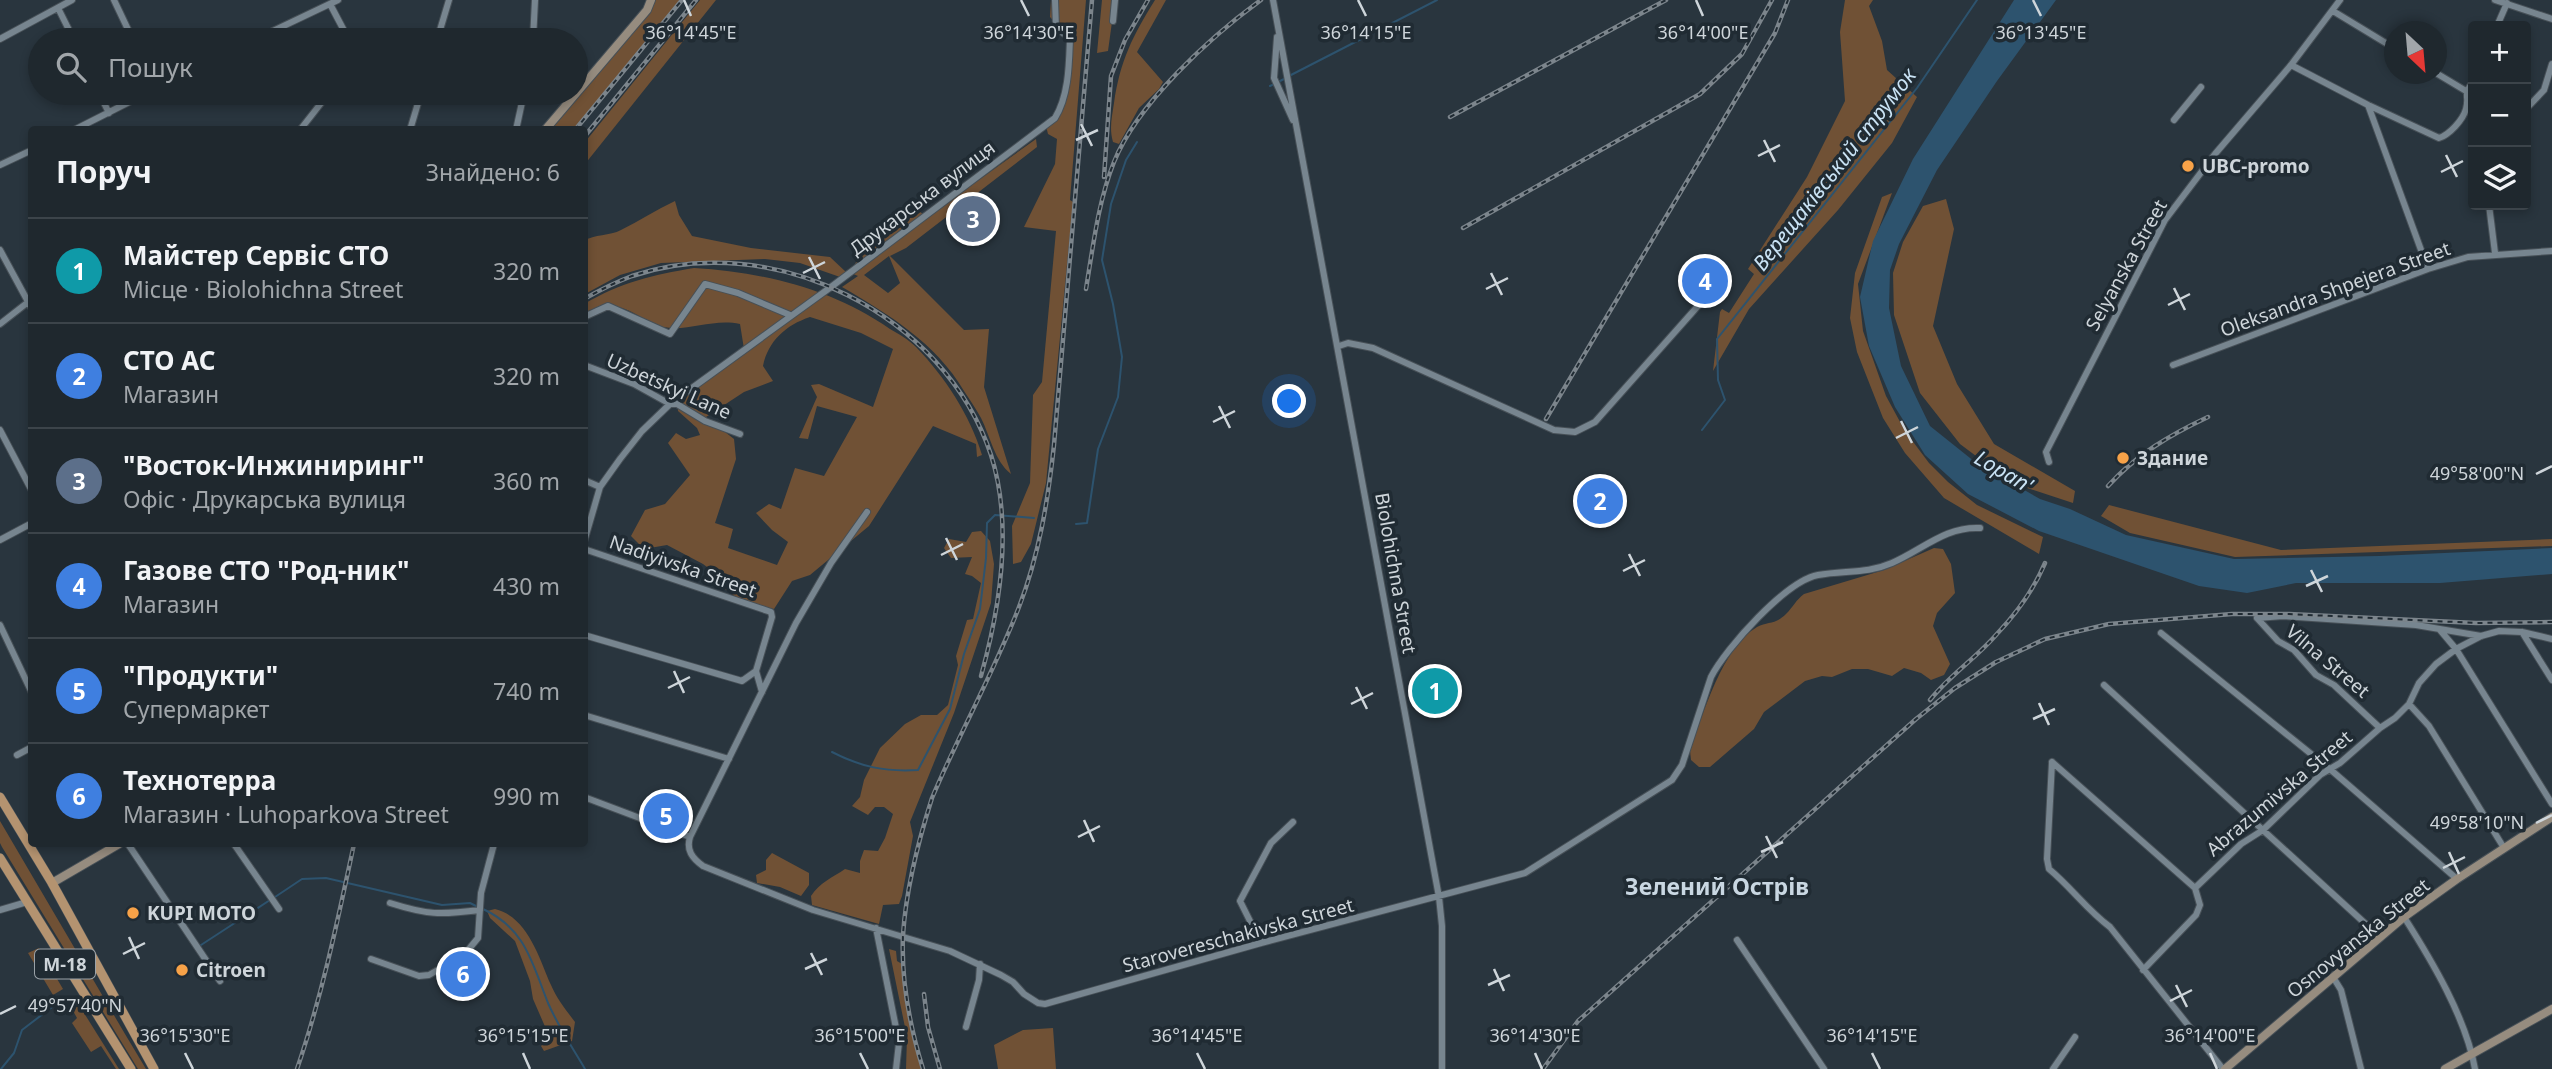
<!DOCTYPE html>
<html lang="uk">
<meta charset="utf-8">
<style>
body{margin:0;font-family:"Noto Sans",sans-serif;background:#2c343a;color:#f1f3f6}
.controls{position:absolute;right:21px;top:21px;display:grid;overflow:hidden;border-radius:7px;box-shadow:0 4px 10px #0003}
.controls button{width:63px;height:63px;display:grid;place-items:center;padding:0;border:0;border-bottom:2px solid #3c444a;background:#1f282e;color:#f1f3f6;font:35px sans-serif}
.compass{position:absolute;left:2384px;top:21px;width:63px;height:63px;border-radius:50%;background:#1f282e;box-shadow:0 4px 10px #0003;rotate:154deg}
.you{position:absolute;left:1290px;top:402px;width:24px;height:24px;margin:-18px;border:5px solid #fff;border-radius:50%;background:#1a73e8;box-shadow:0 0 0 10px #1a73e833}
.badge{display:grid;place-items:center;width:46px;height:46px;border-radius:50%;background:#d93025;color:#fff;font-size:23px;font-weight:700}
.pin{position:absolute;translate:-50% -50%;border:4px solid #fff;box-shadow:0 2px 7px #0006}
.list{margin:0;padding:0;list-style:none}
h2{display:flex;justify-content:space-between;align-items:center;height:91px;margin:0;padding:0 28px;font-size:30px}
h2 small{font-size:23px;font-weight:400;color:#a1a6aa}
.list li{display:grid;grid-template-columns:46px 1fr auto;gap:21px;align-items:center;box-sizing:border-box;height:105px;padding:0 28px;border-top:2px solid #3c444a}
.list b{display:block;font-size:26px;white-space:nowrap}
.list p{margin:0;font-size:23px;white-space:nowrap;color:#a1a6aa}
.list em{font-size:23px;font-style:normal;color:#a1a6aa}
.icon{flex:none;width:38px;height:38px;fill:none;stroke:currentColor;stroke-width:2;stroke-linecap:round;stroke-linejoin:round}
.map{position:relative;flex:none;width:2552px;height:1069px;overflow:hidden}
.search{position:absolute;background:#1f282e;box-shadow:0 4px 10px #0003;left:28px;top:28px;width:560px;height:77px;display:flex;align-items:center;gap:18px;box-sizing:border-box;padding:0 24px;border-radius:38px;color:#a1a6aa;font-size:26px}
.panel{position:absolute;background:#1f282e;box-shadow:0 4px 10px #0003;left:28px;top:126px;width:560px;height:721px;border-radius:7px}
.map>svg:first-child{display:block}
.green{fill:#705135;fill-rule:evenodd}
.water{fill:#2d536e}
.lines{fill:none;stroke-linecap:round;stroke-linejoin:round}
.stream{stroke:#2d536e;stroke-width:2}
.street-casing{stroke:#475057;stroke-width:8}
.secondary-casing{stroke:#475057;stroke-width:10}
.primary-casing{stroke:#475057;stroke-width:10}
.street{stroke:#77858f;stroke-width:6}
.secondary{stroke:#968c7f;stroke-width:8}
.primary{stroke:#b49370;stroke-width:9}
.rail-casing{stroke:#7c858c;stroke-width:4.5}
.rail{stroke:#202b33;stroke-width:2;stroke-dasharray:5;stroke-linecap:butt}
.ticks{fill:none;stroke:#ced5da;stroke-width:2.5}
.poi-dot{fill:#f7a248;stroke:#202b33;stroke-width:2.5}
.labels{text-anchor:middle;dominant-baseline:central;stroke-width:7;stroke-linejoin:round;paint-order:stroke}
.shield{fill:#202b33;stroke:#9aa2a8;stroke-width:2}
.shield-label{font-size:18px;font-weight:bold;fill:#ced5da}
.poi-label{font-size:19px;font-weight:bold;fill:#ced5da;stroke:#202b33;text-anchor:start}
.street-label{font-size:19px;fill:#ced5da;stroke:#202b33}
.water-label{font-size:21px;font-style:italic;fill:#cae3f5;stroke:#202b33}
.quarter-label{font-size:23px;font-weight:bold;fill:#c9d7e2;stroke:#202b33}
.ticks-label{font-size:18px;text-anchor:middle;fill:#ced5da;stroke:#202b33;stroke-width:7;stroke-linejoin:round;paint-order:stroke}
</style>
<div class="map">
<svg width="2552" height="1069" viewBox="0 0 2552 1069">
<rect width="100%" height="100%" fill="#29353e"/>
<!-- green -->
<path class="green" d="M651 0H680L574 129 548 130Z
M700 0H716L585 164V142Z
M1051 0H1086L1070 200 1073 202 1046 483 1031 544 1021 562 1013 564 1012 526 1030 483 1033 395 1042 382 1056 231 1024 227 1055 164 1057 139 1048 134 1046 126 1060 110 1070 38 1050 17Z
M1102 0H1115L1108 51 1097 53Z
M1155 0H1166L1137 52 1163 82 1159 89 1139 108 1119 144 1113 142C1109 128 1112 117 1114 103 1120 61 1133 35 1155 0Z
M1845 0H1873L1869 6 1882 41 1887 70 1917 97 1892 143 1838 210 1749 309 1713 371 1720 312 1722 309 1729 313 1754 274 1748 269 1807 177 1845 101 1840 32Z
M1036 139 1037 147 906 248 890 256 964 330 989 329 984 387 1011 474C994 460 991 438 981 418 976 409 970 400 964 391 936 343 888 314 842 287L858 276 851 273 862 249 916 209 927 217ZM889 256 900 283 888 293 864 275Z
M1892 193 1858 284 1863 331 1886 396 1905 431 1929 463 1948 482 1977 505 2043 537 2039 554 1944 498 1905 453 1883 418 1857 352 1850 318 1855 273 1882 197Z
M1946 199 1954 229 1933 326 1957 384 1994 444 2075 491 2073 503 2012 483 1960 444 1920 393 1894 315 1893 273 1903 242 1923 206Z
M675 201 679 215 692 236 751 248 830 257 847 273 840 277 800 263 765 259 661 263 620 275 585 294 584 241C594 234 610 236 621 230 639 221 656 210 675 201Z
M694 268C763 272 833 289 890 329 899 334 909 340 916 347 945 377 970 415 982 455L977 457 976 444 933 426 869 526 810 575 792 581 774 609 744 603 725 589 719 576 703 564 667 545 644 549 631 536 645 510 665 504 690 475 668 443 676 433 686 439 700 435 697 428 678 411 677 399 744 349 740 324C713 318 688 332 663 327 645 323 627 303 607 307 598 308 590 316 585 322L584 304C622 282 652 275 694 268ZM810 317 861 333 893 349 873 407 819 384 811 385 817 397 799 438 808 439 817 406 857 417 824 476 795 468 781 509 769 504 756 513 772 530 788 542 777 565 728 548 733 529 715 523 736 459 734 439 706 417 744 392 773 381 763 366C768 341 786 325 810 317Z
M2109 505 2281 550 2552 539V546L2235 557 2130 533 2101 516Z
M981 531 990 541 994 564 991 603 954 713 910 822 913 836 902 896 899 904 883 905 879 924 812 905 811 896C820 882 832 878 845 869L860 873V861L864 850 878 851 885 838 893 814 884 807H875L868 815 852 806 860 797 864 780 880 748 905 724 921 715H937L948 705 958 665 956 656 967 620 973 619 981 583 972 576 965 574 972 557 951 558 944 548 949 539 966 542 972 532Z
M1934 548 1943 549 1951 564 1955 593 1937 613 1933 626 1950 664 1944 675 1931 680 1921 673 1904 668 1892 676 1868 669H1852L1832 677 1822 676 1805 681 1764 712 1754 729 1710 767H1699L1691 760 1690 751C1702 716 1723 646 1757 627 1768 621 1775 625 1786 614 1793 607 1796 600 1804 594L1884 570Z
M0 821 125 1034 146 1069H138L2 847 0 843Z
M772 853 809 873V885L801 896 780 887 757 883 756 875 766 870V860Z
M495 909C528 917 539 958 551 985 557 999 566 1010 575 1022L572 1041 544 1051 541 1046 550 1038 533 999 530 981 515 941 490 918 487 911Z
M39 948 63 989 53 995 28 953Z
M889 949 896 951 897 961 902 964 906 1005 921 1069H906L907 1037Z
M79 1005 119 1069H116L101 1046 91 1052 72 1023 77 1018 72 1009Z
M1053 1028 1056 1069H998L994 1045 1023 1030Z"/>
<!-- water -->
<path class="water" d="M2014 0H2056L1997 81 1937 170 1899 244 1890 270 1889 308 1901 366 1930 426 1975 462 2040 499 2070 509 2126 535 2234 559 2379 556 2552 548V574L2440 583H2296L2247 593 2199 586 2039 531 1968 494 1925 455 1895 407 1869 346 1860 297 1873 241 1913 159Z"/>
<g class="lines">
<!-- stream -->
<path class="stream" d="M1289 76 1437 0
M1270 86 1284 79
M1702 430 1725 400 1718 380 1717 339 1917 88 1977 0
M1076 524 1087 523 1098 449 1118 397 1122 357 1113 304 1102 260 1111 204 1126 160 1137 142
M832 752C861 767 885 772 918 770L950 709 964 654 980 609 986 558 987 523 995 515 1034 518
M275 897 302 879 326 878 442 905 470 903 478 907
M483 909C526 929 532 963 548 1003 558 1026 572 1047 585 1069
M201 945 270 900
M1 1069 14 1053 22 1030 52 1007"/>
<!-- street casing -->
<g class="street-casing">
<path id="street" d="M114 0 133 40
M1273 0 1439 897 1442 926V1069
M2495 0 2552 19
M330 4 349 40
M58 8 74 40
M2333 11 2394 48
M1113 21 1115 0
M2497 26 2507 3
M1277 37 1274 78 1293 120
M0 39 72 0
M254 40 338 0
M437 40 449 0
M533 40 535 0
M2291 65 2368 105 2439 138C2449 135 2463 120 2466 109 2470 95 2462 96 2473 82
M2436 73 2466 91
M99 93 109 113
M2368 105 2428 269
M2526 109 2544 90 2552 64
M2174 120 2201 87
M74 130 147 93
M300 130 329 93
M410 130 421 93
M516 130 524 93
M0 165 32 150
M2489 205 2495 253
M0 250 32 309
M584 317 608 306 670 334 705 284 738 293 790 315
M0 324 32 299
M1339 346 1348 343 1373 348 1554 430 1575 432 1595 422 1721 280
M584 365 634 384 670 404H677L705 421 740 434
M2173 365 2428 269 2468 257 2552 251
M0 430 32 491
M2049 462 2046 452 2165 220 2215 154 2291 65 2340 0
M584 480 600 487
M0 540 32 523
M584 542 600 487 620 459 642 431 670 404 831 287 1055 118C1069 95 1069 64 1070 38L1056 28 1055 0
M584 549 771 612 772 617 756 671 762 692
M2257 618 2283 616 2416 625 2481 636
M2257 618 2278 641 2294 650 2316 675 2334 685 2380 728
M0 625 32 693
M2440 630 2456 649 2552 804
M2522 632 2552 680
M2161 633 2331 770 2457 879
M584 635 742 681 756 671
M2104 685 2380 937
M2409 704 2429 726 2504 848
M584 715 729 759
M17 755 32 747
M2052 762 2047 859 2049 869C2072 888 2086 909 2110 927L2223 1069
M2052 762 2195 888
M584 797 690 837C686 850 692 858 703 866L813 910 950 951 1001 975 1013 982 1024 994 1038 1003 1045 1004 1261 943 1525 873 1672 780 1682 765 1711 677C1726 648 1786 581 1818 575 1844 570 1867 574 1892 563 1922 550 1946 526 1980 528
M690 837 796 623 831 563 867 512
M128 844 220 981
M234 844 279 909
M390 903C428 915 440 915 480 910
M0 910 27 902
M2404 917C2432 961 2466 1018 2475 1069
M876 928 899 1043 896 1069
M1737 940 1824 1069
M1261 943 1240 901 1271 843 1293 822
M371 959 419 976 429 975 464 955 478 938 481 893 494 844
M2143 970 2196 915 2200 905 2195 888 2241 844 2263 830 2320 775 2340 763 2380 728 2395 718 2409 704 2419 683 2436 664 2456 649 2481 636 2499 631 2522 632 2552 639
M2333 977 2341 990 2361 1069
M966 1027 979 980 980 964
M2053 1069 2075 1037"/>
</g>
<!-- secondary casing -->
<g class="secondary-casing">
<path id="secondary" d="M545 130 647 10 651 0
M52 883 119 844
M2225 1069 2404 917 2457 879 2552 817
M2445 1069 2552 1009"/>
</g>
<!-- primary casing -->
<g class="primary-casing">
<path id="primary" d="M0 797 52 883 154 1069
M0 858 131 1069"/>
</g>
<!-- street -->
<use href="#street" class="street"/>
<!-- secondary -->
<use href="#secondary" class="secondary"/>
<!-- primary -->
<use href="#primary" class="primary"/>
<!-- rail casing -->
<g class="rail-casing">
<path id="rail" d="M1450 117 1666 0
M575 130 682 0
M584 137 696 0
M1104 177 1111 76 1125 40 1148 0
M1463 228 1700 94 1742 54 1772 0
M1086 289C1093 247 1098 202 1114 162 1137 104 1210 37 1261 0
M584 299C600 290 616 282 632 276 773 228 945 315 991 455 1013 524 1000 608 981 676
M1546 419 1775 33 1788 0
M2108 486C2137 454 2170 435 2208 417
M1930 700C1950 675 1976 658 1996 635 2016 614 2034 589 2045 563
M924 994 928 1027 940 1069
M297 1069C322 996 338 919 354 844
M923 1069C910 1027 901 979 903 935 906 889 918 842 932 798 959 734 994 672 1019 607 1039 555 1048 501 1054 445L1092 0
M1543 1069 1578 1021 1916 719 1955 688 1996 662 2045 639 2109 624 2232 614H2289L2476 623 2552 622"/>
</g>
<!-- rail -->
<use href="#rail" class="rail"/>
</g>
<!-- ticks -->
<path class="ticks" d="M684 0 691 16M1021 0 1029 16M1358 0 1366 16M1696 0 1703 16M2033 0 2041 16M1081 124 1092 146M1076 140 1098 130M1764 140 1775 162M2446 155 2457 177M1758 156 1780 145M2441 172 2463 161M809 257 820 279M803 273 825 262M1491 273 1502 295M2174 288 2185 310M1486 289 1508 278M2168 305 2190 294M1219 406 1230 428M1901 421 1912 443M1213 422 1235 411M1896 438 1918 427M2536 474 2552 466M946 538 957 560M1629 554 1640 576M941 555 963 544M2311 570 2322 592M1623 571 1645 560M2306 586 2328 576M674 671 684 693M1356 687 1367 709M668 688 690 677M2039 703 2049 725M1351 704 1373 693M2033 719 2055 709M1084 820 1094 842M2536 823 2552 815M1766 836 1777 858M1078 837 1100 826M1761 852 1783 842M2449 852 2459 874M2443 868 2465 857M129 937 139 959M811 953 822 975M123 954 145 943M805 969 827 959M1494 969 1504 991M1488 985 1510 975M2176 985 2187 1007M2170 1001 2192 990M0 1014 16 1006M185 1053 193 1069M523 1053 530 1069M860 1053 868 1069M1197 1053 1205 1069M1535 1053 1542 1069M1872 1053 1880 1069M2210 1053 2217 1069"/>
<!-- markers -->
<g class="poi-dot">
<circle cx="2188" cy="166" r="7"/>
<circle cx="2123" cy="458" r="7"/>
<circle cx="133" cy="913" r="7"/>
<circle cx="182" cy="970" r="7"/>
</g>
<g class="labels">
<!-- shield labels -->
<rect class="shield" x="35" y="949.5" width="60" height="29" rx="5"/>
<g class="shield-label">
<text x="65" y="964">М-18</text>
</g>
<!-- poi labels -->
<g class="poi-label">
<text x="2202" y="166">UBC-promo</text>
<text x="2137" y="458">Здание</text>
<text x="147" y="913">KUPI MOTO</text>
<text x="196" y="970">Citroen</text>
</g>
<!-- street labels -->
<g class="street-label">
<text transform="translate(922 198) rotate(-37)">Друкарська вулиця</text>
<text transform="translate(2126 265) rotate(-61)">Selyanska Street</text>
<text transform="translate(2335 289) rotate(-20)">Oleksandra Shpejera Street</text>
<text transform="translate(669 386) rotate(24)">Uzbetskyi Lane</text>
<text transform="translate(683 566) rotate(19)">Nadiyivska Street</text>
<text transform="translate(1396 573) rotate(80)">Biolohichna Street</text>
<text transform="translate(2328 661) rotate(40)">Vilna Street</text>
<text transform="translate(2279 793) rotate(-40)">Abrazumivska Street</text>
<text transform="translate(1238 935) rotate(-15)">Starovereschakivska Street</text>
<text transform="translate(2358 938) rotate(-39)">Osnovyanska Street</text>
</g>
<!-- water labels -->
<g class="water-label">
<text transform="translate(1834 169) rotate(-52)">Верещаківський струмок</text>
<text transform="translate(2004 471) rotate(30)">Lopan'</text>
</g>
<!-- quarter labels -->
<g class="quarter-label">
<text x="1717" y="886">Зелений Острів</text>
</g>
</g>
<g class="ticks-label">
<text x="691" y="39">36°14'45"E</text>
<text x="1029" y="39">36°14'30"E</text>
<text x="1366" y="39">36°14'15"E</text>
<text x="1703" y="39">36°14'00"E</text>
<text x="2041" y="39">36°13'45"E</text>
<text x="2477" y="480">49°58'00"N</text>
<text x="2477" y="829">49°58'10"N</text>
<text x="75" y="1012">49°57'40"N</text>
<text x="185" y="1042">36°15'30"E</text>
<text x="523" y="1042">36°15'15"E</text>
<text x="860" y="1042">36°15'00"E</text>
<text x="1197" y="1042">36°14'45"E</text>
<text x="1535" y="1042">36°14'30"E</text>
<text x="1872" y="1042">36°14'15"E</text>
<text x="2210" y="1042">36°14'00"E</text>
</g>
</svg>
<div class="controls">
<button>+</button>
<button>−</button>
<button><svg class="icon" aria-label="layers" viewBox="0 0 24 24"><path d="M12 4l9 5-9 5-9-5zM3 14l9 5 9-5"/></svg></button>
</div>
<svg class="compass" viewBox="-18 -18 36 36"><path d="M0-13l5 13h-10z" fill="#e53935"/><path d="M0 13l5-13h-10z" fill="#a1a6aa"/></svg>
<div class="you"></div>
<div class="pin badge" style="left:1435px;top:691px;background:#0f9aa8">1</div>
<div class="pin badge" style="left:1600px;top:501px;background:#3f7fe0">2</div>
<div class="pin badge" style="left:973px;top:219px;background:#5c6f8a">3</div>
<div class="pin badge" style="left:1705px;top:281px;background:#3f7fe0">4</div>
<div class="pin badge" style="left:666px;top:816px;background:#3f7fe0">5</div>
<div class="pin badge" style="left:463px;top:974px;background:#3f7fe0">6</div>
<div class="search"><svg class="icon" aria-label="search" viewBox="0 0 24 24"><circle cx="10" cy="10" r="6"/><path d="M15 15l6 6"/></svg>Пошук</div>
<section class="panel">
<h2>Поруч<small>Знайдено: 6</small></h2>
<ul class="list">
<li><span class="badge" style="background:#0f9aa8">1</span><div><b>Майстер Сервіс СТО</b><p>Місце · Biolohichna Street</p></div><em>320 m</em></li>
<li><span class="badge" style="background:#3f7fe0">2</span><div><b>СТО АС</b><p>Магазин</p></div><em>320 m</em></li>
<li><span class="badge" style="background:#5c6f8a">3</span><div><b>&quot;Восток-Инжиниринг&quot;</b><p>Офіс · Друкарська вулиця</p></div><em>360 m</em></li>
<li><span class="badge" style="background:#3f7fe0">4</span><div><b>Газове СТО &quot;Род-ник&quot;</b><p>Магазин</p></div><em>430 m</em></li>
<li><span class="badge" style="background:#3f7fe0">5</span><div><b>&quot;Продукти&quot;</b><p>Супермаркет</p></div><em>740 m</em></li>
<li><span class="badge" style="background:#3f7fe0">6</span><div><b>Технотерра</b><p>Магазин · Luhoparkova Street</p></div><em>990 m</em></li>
</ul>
</section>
</div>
